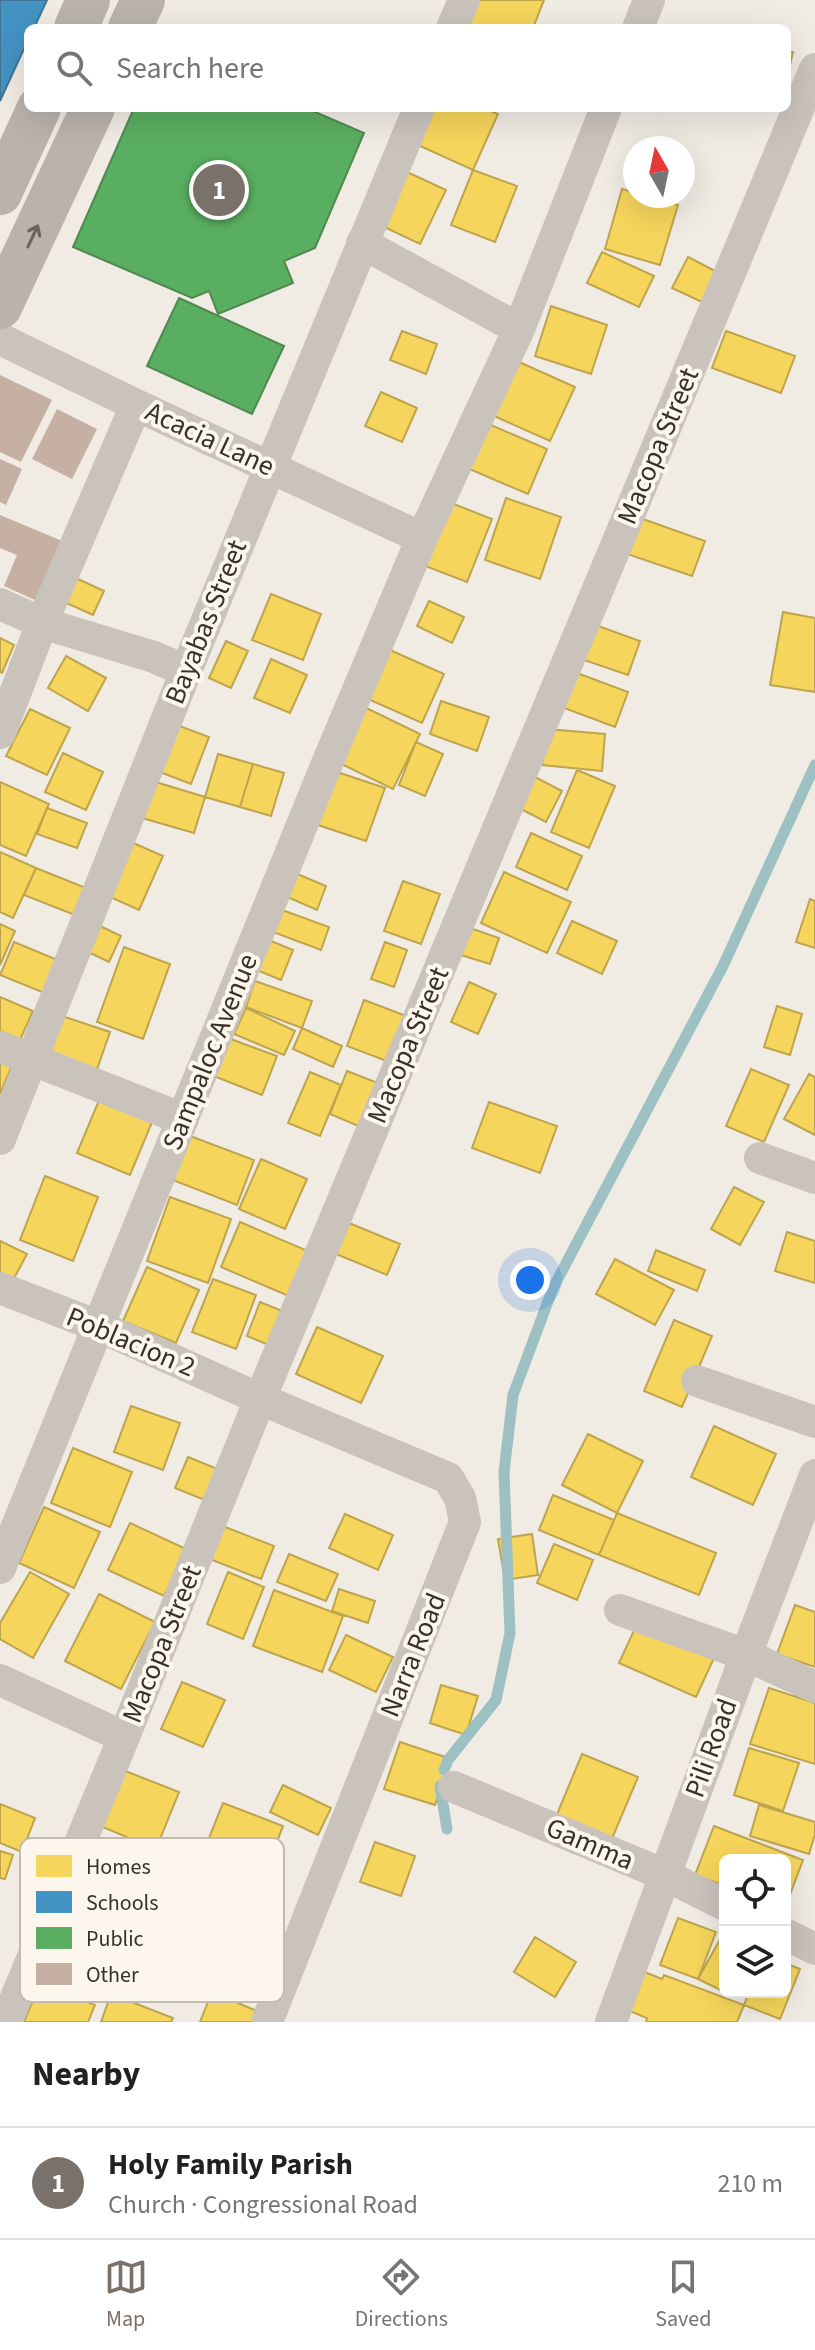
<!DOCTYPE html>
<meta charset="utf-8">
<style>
body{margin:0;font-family:"Source Sans 3",sans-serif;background:#f2f2f2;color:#202124}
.controls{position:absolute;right:24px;bottom:24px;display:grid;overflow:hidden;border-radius:12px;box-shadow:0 8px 32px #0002}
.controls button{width:72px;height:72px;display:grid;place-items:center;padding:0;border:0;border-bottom:2px solid #e0e0e0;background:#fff;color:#202124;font:40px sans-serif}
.compass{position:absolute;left:623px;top:136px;width:72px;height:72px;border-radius:50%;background:#fff;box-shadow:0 8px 32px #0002;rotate:351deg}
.you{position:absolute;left:530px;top:1280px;width:28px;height:28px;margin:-20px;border:6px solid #fff;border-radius:50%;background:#1a73e8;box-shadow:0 0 0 12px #1a73e833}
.badge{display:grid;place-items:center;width:52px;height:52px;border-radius:50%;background:#7a716a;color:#fff;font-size:26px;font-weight:700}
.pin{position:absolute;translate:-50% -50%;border:4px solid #fff;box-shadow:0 2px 8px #0006}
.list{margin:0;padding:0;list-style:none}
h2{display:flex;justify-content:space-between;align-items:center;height:104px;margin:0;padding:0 32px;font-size:34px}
h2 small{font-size:26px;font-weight:400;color:#757577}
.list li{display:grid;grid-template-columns:52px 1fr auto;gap:24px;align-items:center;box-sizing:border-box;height:112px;padding:0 32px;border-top:2px solid #e0e0e0}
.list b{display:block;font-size:30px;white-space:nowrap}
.list p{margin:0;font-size:26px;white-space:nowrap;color:#757577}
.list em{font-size:26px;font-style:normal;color:#757577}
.icon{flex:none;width:44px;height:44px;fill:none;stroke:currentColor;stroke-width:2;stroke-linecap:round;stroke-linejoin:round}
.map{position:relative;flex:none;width:815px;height:2022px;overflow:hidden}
.search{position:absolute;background:#fff;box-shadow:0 8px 32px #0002;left:24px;right:24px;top:24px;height:88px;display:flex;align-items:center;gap:20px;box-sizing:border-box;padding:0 28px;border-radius:12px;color:#757577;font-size:30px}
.sheet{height:216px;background:#fff}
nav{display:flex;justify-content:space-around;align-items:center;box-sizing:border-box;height:112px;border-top:2px solid #e0e0e0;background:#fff;font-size:22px;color:#757577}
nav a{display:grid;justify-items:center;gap:4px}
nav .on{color:#7a716a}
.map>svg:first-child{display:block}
.homes{fill:#f6d55c;stroke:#bea44d;stroke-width:2}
.schools{fill:#4393c3;stroke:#417595;stroke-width:2}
.public{fill:#5aae61;stroke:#518850;stroke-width:2}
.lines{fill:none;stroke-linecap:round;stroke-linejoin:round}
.stream{stroke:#9dc0c3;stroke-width:11}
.building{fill:#c5b0a3}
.minor{stroke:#c9c3bc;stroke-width:32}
.secondary{stroke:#bab3ac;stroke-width:44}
.oneway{stroke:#6e645d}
.labels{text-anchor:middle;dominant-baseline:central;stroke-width:8;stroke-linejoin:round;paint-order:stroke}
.street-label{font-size:28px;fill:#3b3029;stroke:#fcf6ec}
.key{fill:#fcf6ec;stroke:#c2bbb2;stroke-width:2}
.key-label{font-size:22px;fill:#3b3029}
</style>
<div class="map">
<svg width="815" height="2022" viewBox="0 0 815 2022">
<rect width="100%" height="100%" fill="#f0ebe3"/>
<!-- homes -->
<path class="homes" d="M475 0H544L533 28H464Z
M787 51 793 52 787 78Z
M424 108H483L498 114 473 170 409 141Z
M473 170 517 186 495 242 451 225Z
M407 172 446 190 420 244 380 225Z
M622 189 635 193V196H645L678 205 660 265 605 249Z
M602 252 654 276 639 307 587 283Z
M688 257 719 273 704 303 672 288Z
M551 306 607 325 591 374 535 356Z
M402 331 437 344 426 374 390 360Z
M726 331 795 356 781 393 712 368Z
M519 362 575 387 550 441 494 416Z
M381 392 417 408 402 442 365 426Z
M479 420 547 449 528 494 460 465Z
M506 498 561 517 540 579 485 560Z
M446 501 492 519 467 582 420 564Z
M640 518 705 541 692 576 627 554Z
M65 573 104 591 93 615 53 597Z
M271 594 321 614 303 660 252 640Z
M429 601 464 617 452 643 417 626Z
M783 612 815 618V692L770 685Z
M590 623 640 641 628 675 578 658Z
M0 638 14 645 2 673 0 672Z
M226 641 248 651 231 688 209 678Z
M381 646 444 674 422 723 359 695Z
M66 656 106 678 88 711 48 688Z
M271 659 307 675 290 713 254 698Z
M569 670 628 692 615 727 556 705Z
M441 701 489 717 477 751 430 734Z
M358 704 420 734 393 789 331 759Z
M30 709 70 728 47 775 6 756Z
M174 724 209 737 191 784 157 771Z
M547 729 605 734 602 771 542 765Z
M416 742 443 754 425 796 399 785Z
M63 753 103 772 86 810 45 792Z
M218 754 253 764 240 807 205 797Z
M253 764 284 773 271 816 240 807Z
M331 770 385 788 366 841 312 823Z
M577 770 615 786 589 848 551 832Z
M533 776 562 791 546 822 517 807Z
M146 779 205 797 194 833 135 816Z
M0 782 49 804 26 856 0 845Z
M47 808 87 823 77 848 37 834Z
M531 833 582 856 567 890 516 867Z
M131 842 163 856 139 910 108 896Z
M0 852 36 868 13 918 0 912Z
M36 868 91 890 80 917 24 895Z
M504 872 571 902 547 953 481 923Z
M295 873 326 886 317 910 285 896Z
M403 881 440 894 421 944 384 931Z
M810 899 815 901V948L796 942Z
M274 907 329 927 321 950 265 929Z
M572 921 617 941 602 974 557 953Z
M0 924 15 931 0 965Z
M100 926 121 936 109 962 88 952Z
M470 928 499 938 490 964 461 955Z
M259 936 293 950 281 980 247 966Z
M14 942 60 961 47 994 0 975Z
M385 942 407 950 394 987 371 979Z
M124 947 170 964 143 1039 97 1022Z
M255 981 312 1001 302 1028 246 1007Z
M469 982 496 994 478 1034 451 1022Z
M0 997 33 1011 20 1040 0 1031Z
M364 1000 414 1019 397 1065 347 1046Z
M777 1006 802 1014 790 1055 764 1047Z
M246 1008 295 1031 284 1055 234 1034Z
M56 1014 110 1032 95 1075 41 1056Z
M302 1028 342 1046 333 1067 293 1049Z
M225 1037 277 1056 262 1095 211 1075Z
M0 1058 13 1063 0 1094Z
M751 1069 789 1085 764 1142 726 1126Z
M347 1071 388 1087 370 1131 330 1114Z
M310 1072 341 1085 320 1136 288 1123Z
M809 1074 815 1077V1135L784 1119Z
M102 1093 155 1115 130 1175 77 1153Z
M489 1102 557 1126 540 1173 472 1148Z
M182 1133 254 1160 237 1205 165 1177Z
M261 1159 307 1179 285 1229 239 1209Z
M45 1176 98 1197 73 1261 20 1240Z
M734 1187 764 1202 740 1245 711 1229Z
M170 1197 231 1219 208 1283 147 1261Z
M240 1222 310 1252 291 1297 221 1267Z
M349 1223 400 1244 387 1275 336 1254Z
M787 1232 815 1241V1283L775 1271Z
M0 1241 27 1254 10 1286 0 1281Z
M656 1250 705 1270 697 1291 648 1271Z
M615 1259 674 1290 655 1325 596 1294Z
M147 1267 199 1290 176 1343 123 1321Z
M213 1279 256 1295 236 1349 192 1332Z
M260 1302 292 1315 278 1349 247 1336Z
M674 1320 712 1336 682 1407 644 1391Z
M317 1327 383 1356 361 1403 296 1374Z
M131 1406 180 1423 163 1470 114 1452Z
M714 1426 776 1454 753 1505 691 1477Z
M588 1434 643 1461 617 1513 562 1485Z
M73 1448 132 1472 110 1527 51 1503Z
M188 1457 220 1470 207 1501 175 1488Z
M553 1495 614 1520 599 1555 539 1530Z
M44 1507 100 1532 74 1588 19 1563Z
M617 1513 716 1553 699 1595 599 1555Z
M345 1514 393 1535 378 1570 329 1548Z
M130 1523 186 1549 164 1596 108 1570Z
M220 1525 274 1546 261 1579 207 1558Z
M532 1534 538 1575 505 1580 498 1539Z
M554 1544 593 1560 577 1600 537 1583Z
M289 1554 338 1574 326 1601 277 1582Z
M30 1572 69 1594 33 1658 0 1639V1623Z
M228 1572 264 1587 243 1639 207 1624Z
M339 1589 375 1601 368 1623 332 1611Z
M274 1590 343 1616 322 1672 253 1646Z
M99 1594 155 1622 121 1689 65 1661Z
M795 1605 815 1612V1667L777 1654Z
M637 1624 714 1658 696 1697 619 1663Z
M346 1635 393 1657 376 1692 329 1670Z
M182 1682 225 1700 203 1747 161 1729Z
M441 1685 478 1696 466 1735 430 1723Z
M769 1688 815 1703V1764L750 1744Z
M400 1742 451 1759 435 1805 384 1789Z
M749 1748 799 1763 783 1811 734 1795Z
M582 1754 638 1777 611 1841 555 1819Z
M115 1767 179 1792 156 1849 95 1824Z
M283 1785 331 1808 318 1835 270 1812Z
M223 1803 283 1826 267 1867 207 1843Z
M0 1804 35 1818 22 1852 0 1843Z
M759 1805 815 1822V1834L809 1854 750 1836Z
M714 1826 803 1860 785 1908V1860H725V1886L695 1875Z
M375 1842 415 1856 401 1896 360 1882Z
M0 1851 13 1855 5 1879 0 1878Z
M678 1918 716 1932 698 1979 660 1965Z
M723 1934H725V1992H732L731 1995 698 1979Z
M535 1937 576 1962 555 1997 514 1972Z
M785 1963 800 1969 780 2019 744 2005 749 1992H785Z
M642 1971 662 1979 664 1975 744 2005 737 2022H646L647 2018 627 2010Z
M40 1983 95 2005 88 2022H24Z
M212 1992 257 2011 252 2022H200Z
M111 1994 173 2018 171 2022H101Z"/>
<!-- schools -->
<path class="schools" d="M0 0H47L34 28H28V40L0 101Z"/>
<!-- public -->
<path class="public" d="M134 108H306L364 133 315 248 284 261 293 283 218 314 209 291 192 298 73 247Z
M179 298 284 346 252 414 147 366Z"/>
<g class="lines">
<!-- stream -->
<path class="stream" d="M444 1770 448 1760 496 1700 510 1633 504 1472 513 1395 553 1288 723 966 815 765
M440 1786 447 1829"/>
</g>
<!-- building -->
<path class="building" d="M0 375 52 400 21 462 0 452Z
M57 409 97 429 72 479 32 459Z
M0 459 22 469 6 505 0 502Z
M0 515 67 543 35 600 4 586 17 555 0 548Z"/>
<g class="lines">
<!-- minor -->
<path class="minor" d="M452 28 464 0
M638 28 649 0
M362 243 519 329
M0 339 136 405 422 538
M0 604 42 623 154 657 186 671
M0 733 42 623 136 405
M0 1047 183 1119
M0 1139 186 671 419 108
M760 1158 815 1178
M0 1288 98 1326 260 1399 448 1478 460 1498 465 1522 267 2022
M697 1381 815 1422
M0 1568 326 766 422 538 519 329 606 108
M620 1610 746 1655 815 1687
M0 1680 124 1737
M454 1787 665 1875 725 1905
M785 1934 815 1949
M6 2022 124 1737 260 1399 815 69
M611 2022 746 1655 815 1475"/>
<!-- secondary -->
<path class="secondary" d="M76 28 88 0
M130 28 143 0
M0 193 39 108
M0 307 93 108"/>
</g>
<!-- one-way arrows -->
<defs><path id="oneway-shaft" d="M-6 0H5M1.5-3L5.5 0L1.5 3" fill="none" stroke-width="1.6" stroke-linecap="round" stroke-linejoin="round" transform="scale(2)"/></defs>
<use class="oneway" href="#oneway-shaft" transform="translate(33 236) rotate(-65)"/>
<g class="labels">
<!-- street labels -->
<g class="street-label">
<text transform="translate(210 439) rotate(25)">Acacia Lane</text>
<text transform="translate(658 446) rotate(-67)">Macopa Street</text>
<text transform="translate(206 622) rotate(-68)">Bayabas Street</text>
<text transform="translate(408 1045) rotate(-67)">Macopa Street</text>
<text transform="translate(210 1052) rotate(-68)">Sampaloc Avenue</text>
<text transform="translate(131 1342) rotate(23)">Poblacion 2</text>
<text transform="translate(162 1644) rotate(-68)">Macopa Street</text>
<text transform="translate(413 1655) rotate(-68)">Narra Road</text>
<text transform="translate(711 1748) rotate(-70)">Pili Road</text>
<text transform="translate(590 1844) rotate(23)">Gamma</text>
</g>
</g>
<!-- legend -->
<rect x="20" y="1838" width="264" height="164" rx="12" class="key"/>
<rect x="36" y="1855" width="36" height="22" fill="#f6d55c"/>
<rect x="36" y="1891" width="36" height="22" fill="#4393c3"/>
<rect x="36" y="1927" width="36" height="22" fill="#5aae61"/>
<rect x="36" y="1963" width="36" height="22" fill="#c5b0a3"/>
<g class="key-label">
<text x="86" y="1874">Homes</text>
<text x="86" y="1910">Schools</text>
<text x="86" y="1946">Public</text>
<text x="86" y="1982">Other</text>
</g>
</svg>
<div class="controls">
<button><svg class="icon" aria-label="locate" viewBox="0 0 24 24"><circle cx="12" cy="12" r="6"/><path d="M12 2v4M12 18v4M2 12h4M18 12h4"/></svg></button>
<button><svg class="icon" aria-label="layers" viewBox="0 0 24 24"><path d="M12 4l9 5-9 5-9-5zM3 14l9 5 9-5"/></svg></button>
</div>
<svg class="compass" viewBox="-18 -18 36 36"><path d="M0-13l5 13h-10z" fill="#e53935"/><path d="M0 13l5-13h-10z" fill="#757577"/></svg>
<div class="you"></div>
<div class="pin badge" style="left:219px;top:190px">1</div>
<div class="search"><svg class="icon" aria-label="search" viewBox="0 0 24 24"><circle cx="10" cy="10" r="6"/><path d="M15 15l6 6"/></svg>Search here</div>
</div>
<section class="sheet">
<h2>Nearby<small></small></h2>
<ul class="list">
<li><span class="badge">1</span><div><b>Holy Family Parish</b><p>Church · Congressional Road</p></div><em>210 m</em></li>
</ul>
</section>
<nav>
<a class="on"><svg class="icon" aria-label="map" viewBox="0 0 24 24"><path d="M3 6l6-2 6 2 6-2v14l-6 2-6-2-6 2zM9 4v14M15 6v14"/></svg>Map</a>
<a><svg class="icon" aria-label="directions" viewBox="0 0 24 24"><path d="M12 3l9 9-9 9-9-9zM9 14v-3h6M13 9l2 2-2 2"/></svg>Directions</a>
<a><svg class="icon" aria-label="saved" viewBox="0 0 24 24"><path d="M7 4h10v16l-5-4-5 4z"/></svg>Saved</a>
</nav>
